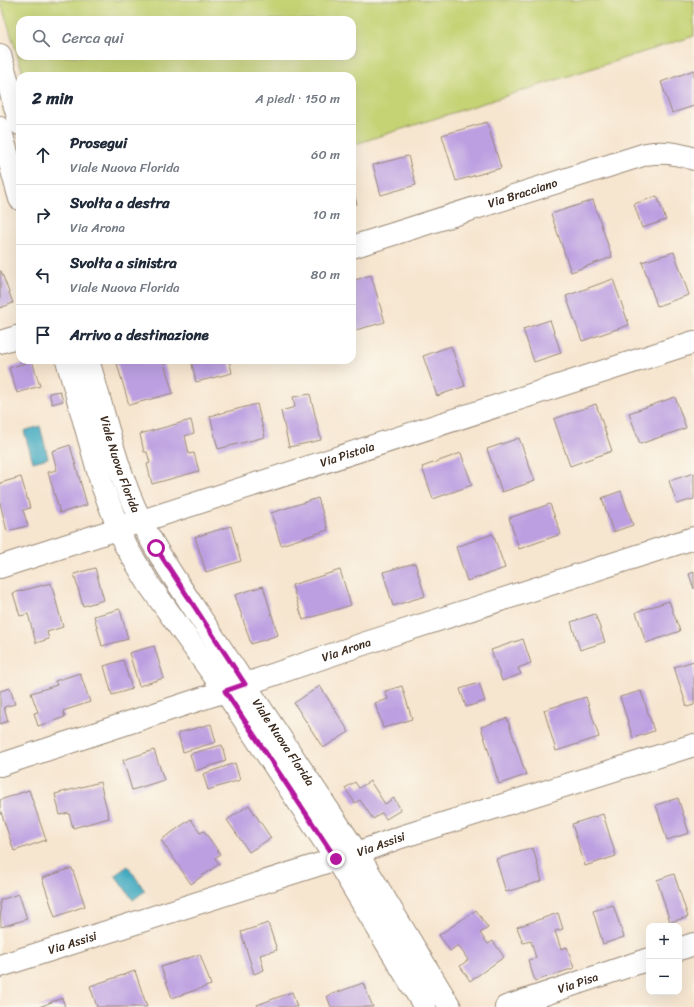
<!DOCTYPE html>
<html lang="it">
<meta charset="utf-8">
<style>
body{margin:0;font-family:Sriracha,sans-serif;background:#f6f6f7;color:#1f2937}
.controls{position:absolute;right:12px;bottom:12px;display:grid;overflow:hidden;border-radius:8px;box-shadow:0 4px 16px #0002}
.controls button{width:36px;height:36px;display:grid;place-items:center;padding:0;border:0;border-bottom:1px solid #e0e1e3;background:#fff;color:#1f2937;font:20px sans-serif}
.stop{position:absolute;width:12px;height:12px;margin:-9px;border:3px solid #b5179e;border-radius:50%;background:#fff}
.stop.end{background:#b5179e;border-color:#fff;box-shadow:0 1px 4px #0008}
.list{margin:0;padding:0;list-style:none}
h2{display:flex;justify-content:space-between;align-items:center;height:52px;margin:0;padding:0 16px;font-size:17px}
h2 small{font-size:13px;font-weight:400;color:#747a83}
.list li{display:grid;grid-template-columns:26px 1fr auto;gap:12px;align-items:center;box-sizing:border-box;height:60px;padding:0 16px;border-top:1px solid #e0e1e3}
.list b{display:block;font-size:15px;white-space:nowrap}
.list p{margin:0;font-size:13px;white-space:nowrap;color:#747a83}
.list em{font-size:13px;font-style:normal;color:#747a83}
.icon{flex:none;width:22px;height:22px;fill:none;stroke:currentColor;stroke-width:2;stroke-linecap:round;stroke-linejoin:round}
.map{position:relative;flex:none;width:694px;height:1007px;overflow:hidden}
.search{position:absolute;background:#fff;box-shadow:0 4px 16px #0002;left:16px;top:16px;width:340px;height:44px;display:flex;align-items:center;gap:10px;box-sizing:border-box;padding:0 14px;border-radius:12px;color:#747a83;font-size:15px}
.panel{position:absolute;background:#fff;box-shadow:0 4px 16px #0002;left:16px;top:72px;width:340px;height:292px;border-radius:12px}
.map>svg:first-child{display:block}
.green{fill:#c5d375;stroke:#807e4a;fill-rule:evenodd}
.water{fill:#42aac1;stroke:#3e6a70}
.building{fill:#bb9fe1}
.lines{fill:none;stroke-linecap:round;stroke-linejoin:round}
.minor-casing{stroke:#988876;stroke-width:24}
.minor{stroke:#fff;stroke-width:22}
.route{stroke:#b5179e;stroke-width:5}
.labels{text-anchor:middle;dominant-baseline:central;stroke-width:4;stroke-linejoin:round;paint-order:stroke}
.street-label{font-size:12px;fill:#3b2a1e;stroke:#fbf7ec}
</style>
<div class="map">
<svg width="694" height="1007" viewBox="0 0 694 1007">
<rect width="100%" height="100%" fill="#fbf7ec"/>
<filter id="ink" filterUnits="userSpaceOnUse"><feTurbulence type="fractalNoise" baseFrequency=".025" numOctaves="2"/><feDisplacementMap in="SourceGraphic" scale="8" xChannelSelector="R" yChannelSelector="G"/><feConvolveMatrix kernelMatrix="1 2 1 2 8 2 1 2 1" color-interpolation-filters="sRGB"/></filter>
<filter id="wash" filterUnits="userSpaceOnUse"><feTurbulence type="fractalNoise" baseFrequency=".012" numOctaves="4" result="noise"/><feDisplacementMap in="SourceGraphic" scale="16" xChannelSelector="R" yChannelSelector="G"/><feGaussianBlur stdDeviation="0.9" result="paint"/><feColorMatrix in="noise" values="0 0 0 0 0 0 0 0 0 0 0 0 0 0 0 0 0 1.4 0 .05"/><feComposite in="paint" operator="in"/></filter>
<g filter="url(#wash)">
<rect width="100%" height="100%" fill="#f6e5cf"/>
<!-- green -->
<path class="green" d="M0 0H694V36L352 145V76H24ZM20 20H352V56H20Z"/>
<!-- water -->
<path class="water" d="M40 426 48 458 33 462 24 431Z
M128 866 145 891 133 900 115 875Z"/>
<g id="blocks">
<!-- building -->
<path class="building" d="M694 70V106L672 113 661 82Z
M487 122 501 168 456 181 442 135Z
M408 156 416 185 381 195 373 165Z
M352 186 357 204 353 205 354 211H352Z
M657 196 666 220 642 228 634 204Z
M593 200 612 257 571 272 551 214Z
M674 252 689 295 657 306 642 262Z
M0 271H1L13 303 0 308Z
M371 275 385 322 352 331V281Z
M613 279 629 325 582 341 566 296Z
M550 320 561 353 534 362 523 329Z
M451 346 465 386 437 396 423 356Z
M116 360H163L173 393 129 405Z
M191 360H229L232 373 196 382Z
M32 361 40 386 17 393 9 368Z
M60 391 63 401 52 404 49 393Z
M310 394 321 440 289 447 281 411 295 407 293 397Z
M675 397 686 428 640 444 629 413Z
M257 404 265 437 218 449 210 416Z
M596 404 612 451 570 466 554 419Z
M191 420 194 433 185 436 189 454 194 453 199 471 152 484 147 464 150 463 147 452H144L140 434Z
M519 438 535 481 502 492 487 449Z
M70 445 87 505 60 513 48 472 57 470 52 451Z
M461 453 472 485 433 499 422 467Z
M694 473V499L677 504 669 481Z
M21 477 30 508 23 510 28 526 7 531 0 503V483Z
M621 491 633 525 613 532 602 498Z
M318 498 328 530 281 545 271 513Z
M550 504 561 534 519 549 509 518Z
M231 526 241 561 206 572 195 537Z
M493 534 505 568 467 581 456 547Z
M415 563 425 596 393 606 383 572Z
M95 568 104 600 83 606 74 574Z
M340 570 351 605 303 620 292 585Z
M694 572V589L689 574Z
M51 583 63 627 47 632 49 639 36 643 28 614 20 616 13 593Z
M263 586 278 635 251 644 235 595Z
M669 601 680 631 646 643 636 612Z
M120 609 128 639 102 646 94 616Z
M595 614 605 642 580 650 571 622Z
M523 639 531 663 518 668 521 674 502 681 491 650Z
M154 646 164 678 139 686 129 653Z
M123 660 132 689 112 695 104 666Z
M694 661V705L687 707 674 667Z
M80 673 90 702 63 711 65 717 38 726 34 713 38 712 31 693 57 685 55 681Z
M479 683 485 701 466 707 460 689Z
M320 686 349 732 323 748 294 703Z
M402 686 412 719 383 728 375 703 388 699 385 691Z
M10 688 15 704 4 707 8 721 0 724V691Z
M641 691 654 731 633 738 620 697Z
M586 697 599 737 556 751 544 710Z
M507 718 526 775 499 784 481 727Z
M211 724 216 742 183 752 178 733Z
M222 745 226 761 195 771 190 754Z
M154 750 164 780 132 790 123 760Z
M235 763 240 780 208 790 203 774Z
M370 781 385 804 394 798 401 810 386 819 382 813 373 819 360 800 355 803 345 788 355 782 359 788Z
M100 782 109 818 73 828 69 813 60 815 55 794Z
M29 790 46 840 14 851 0 809V800Z
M678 798 689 833 667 840 656 805Z
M249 805 271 838 249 852 227 820Z
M603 814 616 856 585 866 572 824Z
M191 819 200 833 204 831 220 854 215 858 219 864 191 884 161 840Z
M533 848 542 881 506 892 496 859Z
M72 868 85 906 55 917 42 878Z
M674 874 688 917 670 922 657 880Z
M19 894 27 919 1 927 0 900Z
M613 905 624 937 603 944 593 911Z
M476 910 488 928 480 933 488 944 493 941 504 957 470 981 460 966 468 960 458 945 450 951 439 935Z
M558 913 563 929 555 931 561 949 567 947 574 968 535 981 528 960 536 958 531 941 523 943 517 927Z
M268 923 277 950 260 955 264 970 254 974 241 932Z
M200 954 211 985 172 998 161 967Z
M135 971 147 1007H97L90 986Z
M363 983 373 1007H331L327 996Z
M292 992 297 1007H258L257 1005Z
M62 998 65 1007H39Z"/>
</g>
</g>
<g filter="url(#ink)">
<use href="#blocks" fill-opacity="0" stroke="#988876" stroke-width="1"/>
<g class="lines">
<!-- minor casing -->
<g class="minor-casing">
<g id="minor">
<path d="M0 55 20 124"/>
<path d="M0 128 20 199"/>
<path id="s1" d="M352 247 646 154C663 151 678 153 694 159"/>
<path d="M0 342 20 336"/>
<path d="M67 360 102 485 124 543 150 586 225 691 336 859 425 1007"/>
<path id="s2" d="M88 360C104 412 116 470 140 519 154 549 174 577 192 605L357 853 450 1007"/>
<path id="s3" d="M0 567 694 342"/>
<path id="s4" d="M0 765 225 691 366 643 694 538"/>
<path d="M679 949 694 944"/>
<path id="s5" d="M0 966 336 859 357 853 401 837 694 745"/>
<path id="s6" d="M506 1007 649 959"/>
</g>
</g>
<!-- minor -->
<use href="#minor" class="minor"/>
</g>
</g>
<g class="lines" filter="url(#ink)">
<!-- route -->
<path class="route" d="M156 548 245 684 225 691 336 859"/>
</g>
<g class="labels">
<!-- street labels -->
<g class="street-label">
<text stroke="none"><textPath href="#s1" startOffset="179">Via Bracciano</textPath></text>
<text stroke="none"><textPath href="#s3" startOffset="365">Via Pistoia</textPath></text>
<text stroke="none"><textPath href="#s2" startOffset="109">Viale Nuova Florida</textPath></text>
<text stroke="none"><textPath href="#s4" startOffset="365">Via Arona</textPath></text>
<text stroke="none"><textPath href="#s2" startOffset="433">Viale Nuova Florida</textPath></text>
<text stroke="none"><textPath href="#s5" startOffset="400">Via Assisi</textPath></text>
<text stroke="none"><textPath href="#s5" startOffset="76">Via Assisi</textPath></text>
<text stroke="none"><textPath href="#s6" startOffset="76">Via Pisa</textPath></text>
</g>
</g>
</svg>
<div class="controls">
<button>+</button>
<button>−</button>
</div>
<div class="stop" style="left:156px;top:548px"></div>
<div class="stop end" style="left:336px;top:859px"></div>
<div class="search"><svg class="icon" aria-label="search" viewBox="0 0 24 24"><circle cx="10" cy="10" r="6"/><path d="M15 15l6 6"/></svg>Cerca qui</div>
<section class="panel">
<h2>2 min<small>A piedi · 150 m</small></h2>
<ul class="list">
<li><svg class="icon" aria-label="ahead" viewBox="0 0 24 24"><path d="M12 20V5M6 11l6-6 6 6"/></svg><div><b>Prosegui</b><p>Viale Nuova Florida</p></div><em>60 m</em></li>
<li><svg class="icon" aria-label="right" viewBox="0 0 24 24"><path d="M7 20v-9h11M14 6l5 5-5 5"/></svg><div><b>Svolta a destra</b><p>Via Arona</p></div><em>10 m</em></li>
<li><svg class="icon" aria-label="left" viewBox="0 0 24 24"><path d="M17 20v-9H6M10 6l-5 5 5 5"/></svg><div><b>Svolta a sinistra</b><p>Viale Nuova Florida</p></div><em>80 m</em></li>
<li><svg class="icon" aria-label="arrive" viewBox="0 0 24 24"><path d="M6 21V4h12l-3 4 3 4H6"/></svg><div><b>Arrivo a destinazione</b></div></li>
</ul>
</section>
</div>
